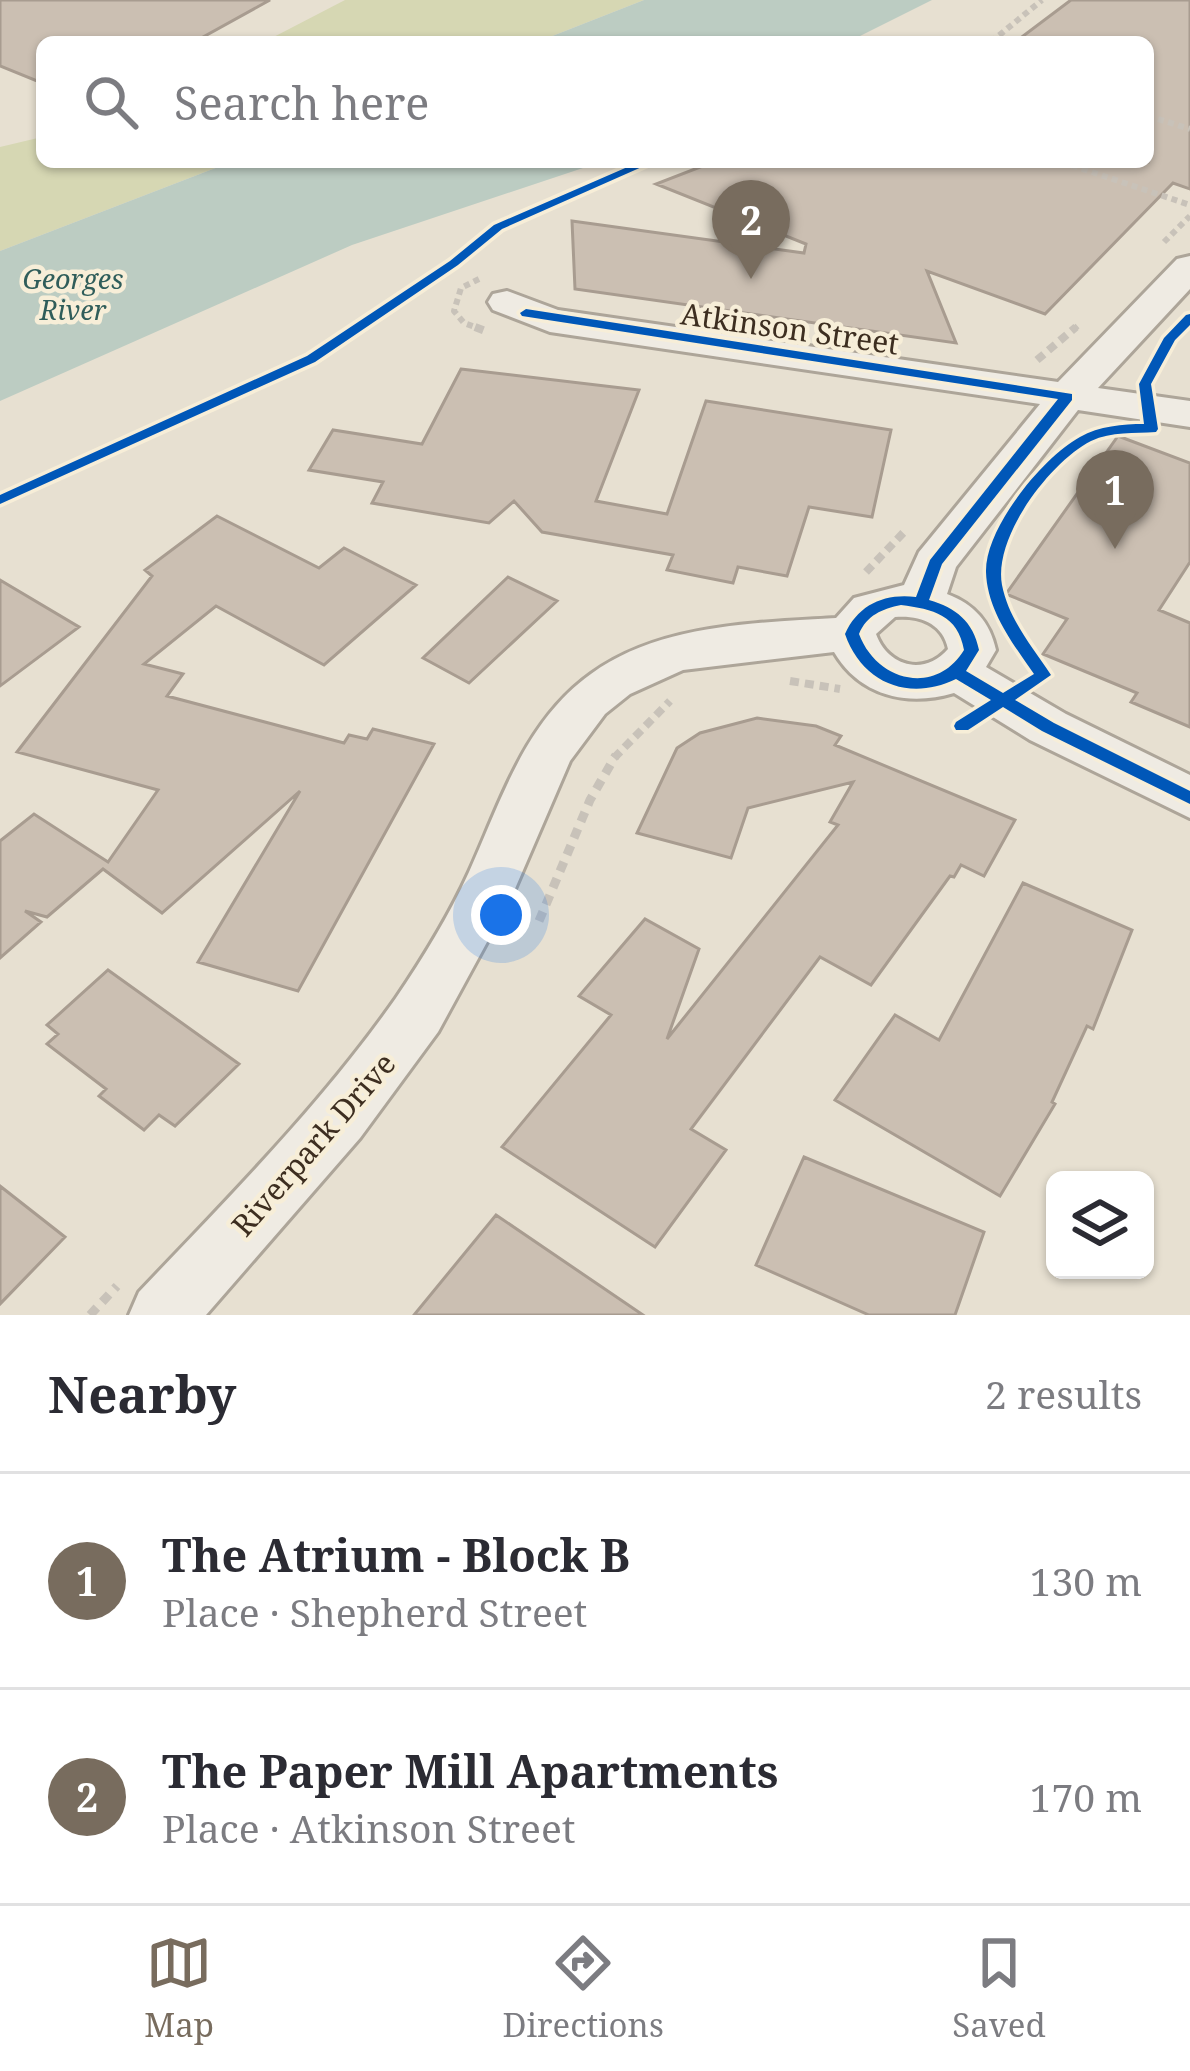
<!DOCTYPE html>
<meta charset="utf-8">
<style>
body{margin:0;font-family:"Noto Serif",serif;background:#f7f7f7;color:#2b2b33}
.controls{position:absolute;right:36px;bottom:36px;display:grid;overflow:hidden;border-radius:18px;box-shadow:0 3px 9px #0004}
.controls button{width:108px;height:108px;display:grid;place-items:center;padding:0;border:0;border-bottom:3px solid #e1e1e2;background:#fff;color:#2b2b33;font:60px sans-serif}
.you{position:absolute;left:501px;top:915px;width:42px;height:42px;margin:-30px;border:9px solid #fff;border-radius:50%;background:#1a73e8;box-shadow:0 0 0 18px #1a73e833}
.badge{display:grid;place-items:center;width:78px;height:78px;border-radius:50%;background:#786c5e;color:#fff;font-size:39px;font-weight:700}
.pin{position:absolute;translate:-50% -99px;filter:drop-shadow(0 3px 6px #0008)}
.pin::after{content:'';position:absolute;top:63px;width:42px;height:36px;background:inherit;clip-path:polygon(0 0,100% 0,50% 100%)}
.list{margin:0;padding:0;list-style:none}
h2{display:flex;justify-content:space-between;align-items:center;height:156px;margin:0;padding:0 48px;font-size:51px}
h2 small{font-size:39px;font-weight:400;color:#7c7c81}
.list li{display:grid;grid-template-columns:78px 1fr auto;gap:36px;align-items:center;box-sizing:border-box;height:216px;padding:0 48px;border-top:3px solid #e1e1e2}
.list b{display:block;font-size:45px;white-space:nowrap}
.list p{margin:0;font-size:39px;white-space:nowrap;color:#7c7c81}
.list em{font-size:39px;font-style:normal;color:#7c7c81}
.icon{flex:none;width:66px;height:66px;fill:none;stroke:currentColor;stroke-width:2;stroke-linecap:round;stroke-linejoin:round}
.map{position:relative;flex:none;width:1190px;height:1315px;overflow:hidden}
.search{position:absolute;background:#fff;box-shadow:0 3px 9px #0004;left:36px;right:36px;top:36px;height:132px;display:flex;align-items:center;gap:30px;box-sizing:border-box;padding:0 42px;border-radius:18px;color:#7c7c81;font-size:45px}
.sheet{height:588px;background:#fff}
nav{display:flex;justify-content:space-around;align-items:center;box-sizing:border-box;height:168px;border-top:3px solid #e1e1e2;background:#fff;font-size:33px;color:#7c7c81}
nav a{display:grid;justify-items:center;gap:6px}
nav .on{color:#786c5e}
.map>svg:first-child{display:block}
.green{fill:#d6d7b3}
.water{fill:#bcccc2}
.building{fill:#cbbfb2;stroke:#a89c90;stroke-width:3}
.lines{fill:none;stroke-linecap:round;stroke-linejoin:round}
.minor-casing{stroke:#ada599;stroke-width:6}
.path-far2{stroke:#c8c2b9;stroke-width:6;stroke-dasharray:6 4.5;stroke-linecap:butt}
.path-far1{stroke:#c8c2b9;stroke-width:8;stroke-dasharray:9 6;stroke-linecap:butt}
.path{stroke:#c8c2b9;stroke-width:9;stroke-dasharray:10 8;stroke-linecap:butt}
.minor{fill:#efebe3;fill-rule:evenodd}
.cycleway-casing{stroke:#f7eed8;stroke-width:7}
.cycleway{fill:#0057b8;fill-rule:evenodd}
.labels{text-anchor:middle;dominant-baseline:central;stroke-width:9;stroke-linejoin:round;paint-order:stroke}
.far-water-label{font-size:27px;font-style:italic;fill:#2f5d5a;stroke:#f7eed8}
.street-label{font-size:30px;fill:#3d2e20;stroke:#f7eed8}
</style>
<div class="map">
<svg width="1190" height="1315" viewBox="0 0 1190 1315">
<rect width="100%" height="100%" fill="#e7e0d1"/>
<!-- green -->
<path class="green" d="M345 0H644L537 42H264Z
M42 137V162H231L0 251V147Z"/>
<!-- water -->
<path class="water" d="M644 0H932L848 42H537Z
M231 162H601L352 245 0 401V251Z"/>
<!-- building -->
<path class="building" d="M0 0H270L194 42H42V83L0 66Z
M1071 0H1190V189L1173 183 1045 314 927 271 956 343 575 289 572 221 804 253 806 244 656 184 713 162H1148V42H1015Z
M461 369 639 390 596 501 667 514 706 401 891 430 872 517 809 507 787 576 738 567 733 583 667 570 673 555 542 532 514 501 489 523 372 503 383 482 309 470 333 430 422 444Z
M1118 436 1190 463V562L1159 610 1190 623V727L1131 702 1137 693 1043 654 1067 619 1006 594Z
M217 516 319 568 344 548 416 585 324 665 216 606 144 664 183 674 167 696 344 743 349 735 367 739 373 729 434 744 298 991 198 962 300 791 162 913 103 869 47 917 25 911 41 922 0 958V841L34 814 108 862 158 790 17 752 152 576 145 570Z
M508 577 557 601 469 683 423 658Z
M0 580 79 627 0 686Z
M757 718 816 726 841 736 835 745 1015 820 984 876 961 865 954 877 950 876 871 985 820 957 691 1129 726 1150 655 1247 502 1147 611 1015 579 996 645 919 699 949 667 1039 838 825 830 822 853 782 748 808 731 858 637 833 677 748 700 733Z
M1023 883 1132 930 1093 1029 1087 1026 1052 1102 1055 1104 1000 1196 835 1100 895 1015 939 1040Z
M108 970 239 1064 175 1126 159 1115 144 1130 99 1096 106 1089 47 1044 58 1034 47 1025Z
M804 1157 984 1232 955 1315H869L756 1265Z
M0 1186 65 1237 0 1304Z
M496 1215 643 1315H414Z"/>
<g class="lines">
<!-- minor casing -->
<g class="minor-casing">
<path id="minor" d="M1190 256V289L1098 388 1190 401V427L1078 410 956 567 947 594C974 604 990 622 996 650L986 667 1066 714 1190 775V818L1030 740 954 693C907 707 860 696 834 652L683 670 630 694 605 714 570 761 511 898 438 1032 360 1138 206 1315H129L139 1292C228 1198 321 1105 396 998 423 958 449 916 469 872 501 801 525 721 591 674 659 624 756 623 836 618L854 598 904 585 919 552 1040 404 550 332 493 310 488 302 493 294 507 291 558 310 1058 382 1177 259ZM895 617C919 615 943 623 948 649 925 676 888 667 876 634Z"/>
</g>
<!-- path-far2 -->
<path class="path-far2" d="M991 42 1042 0
M1148 116 1190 129
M1062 162 1190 205
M1164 242 1190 216
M479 279 461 288 454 311 464 323 483 330
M1073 330 1080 324"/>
<!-- path-far1 -->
<path class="path-far1" d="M475 327 488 332
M1037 360 1076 327
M866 572 905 531
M790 681 840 689
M614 758 670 701"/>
<!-- path -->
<path class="path" d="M539 921 590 800 616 755
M90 1315 117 1286"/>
<!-- minor -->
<use href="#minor" class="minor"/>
<!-- cycleway casing -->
<g class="cycleway-casing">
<path id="cycleway" d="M639 162H653L502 229 458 265 315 362 0 504V495L307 356 450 261 494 225Z
M526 309 1072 394V400L942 564 929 600C956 608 973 621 979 650L966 671 1003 693 1034 674C1013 644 987 610 986 572 985 528 1042 458 1080 437 1099 426 1123 424 1144 424L1139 384 1164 338 1186 315 1190 314V325L1175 340 1151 384 1158 429 1156 432C1134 434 1112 431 1091 441 1050 462 993 537 1002 585 1009 620 1032 646 1051 675L1015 700 1054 723 1190 791V804L1042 731 1003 707 968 730H956L954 726 956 722 991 700 956 679C909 702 862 683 845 634 858 605 884 593 916 597L930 560 1058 399 522 316 520 313ZM901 605C933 609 958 615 964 650 936 696 877 682 859 634 867 615 882 609 901 605Z"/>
</g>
<!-- cycleway -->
<use href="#cycleway" class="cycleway"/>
</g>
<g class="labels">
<!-- far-water labels -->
<g class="far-water-label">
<text x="73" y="278">Georges<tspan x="73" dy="31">River</tspan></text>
</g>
<!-- street labels -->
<g class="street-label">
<text transform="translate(790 328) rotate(8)">Atkinson Street</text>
<text transform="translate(313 1144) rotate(-49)">Riverpark Drive</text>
</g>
</g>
</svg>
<div class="controls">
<button><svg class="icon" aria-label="layers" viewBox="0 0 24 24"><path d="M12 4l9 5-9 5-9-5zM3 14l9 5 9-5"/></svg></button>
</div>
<div class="you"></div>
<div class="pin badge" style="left:1115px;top:549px">1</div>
<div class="pin badge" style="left:751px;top:279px">2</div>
<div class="search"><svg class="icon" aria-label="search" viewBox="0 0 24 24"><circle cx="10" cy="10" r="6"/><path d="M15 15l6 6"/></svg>Search here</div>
</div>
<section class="sheet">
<h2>Nearby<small>2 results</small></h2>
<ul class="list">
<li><span class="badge">1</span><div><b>The Atrium - Block B</b><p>Place · Shepherd Street</p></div><em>130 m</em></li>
<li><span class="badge">2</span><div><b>The Paper Mill Apartments</b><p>Place · Atkinson Street</p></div><em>170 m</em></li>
</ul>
</section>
<nav>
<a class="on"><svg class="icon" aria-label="map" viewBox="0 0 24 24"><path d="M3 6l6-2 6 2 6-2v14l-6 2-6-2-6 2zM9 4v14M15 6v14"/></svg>Map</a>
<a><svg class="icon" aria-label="directions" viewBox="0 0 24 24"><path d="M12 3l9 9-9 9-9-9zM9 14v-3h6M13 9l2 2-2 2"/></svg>Directions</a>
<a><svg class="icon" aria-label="saved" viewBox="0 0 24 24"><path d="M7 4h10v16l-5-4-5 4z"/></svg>Saved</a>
</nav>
